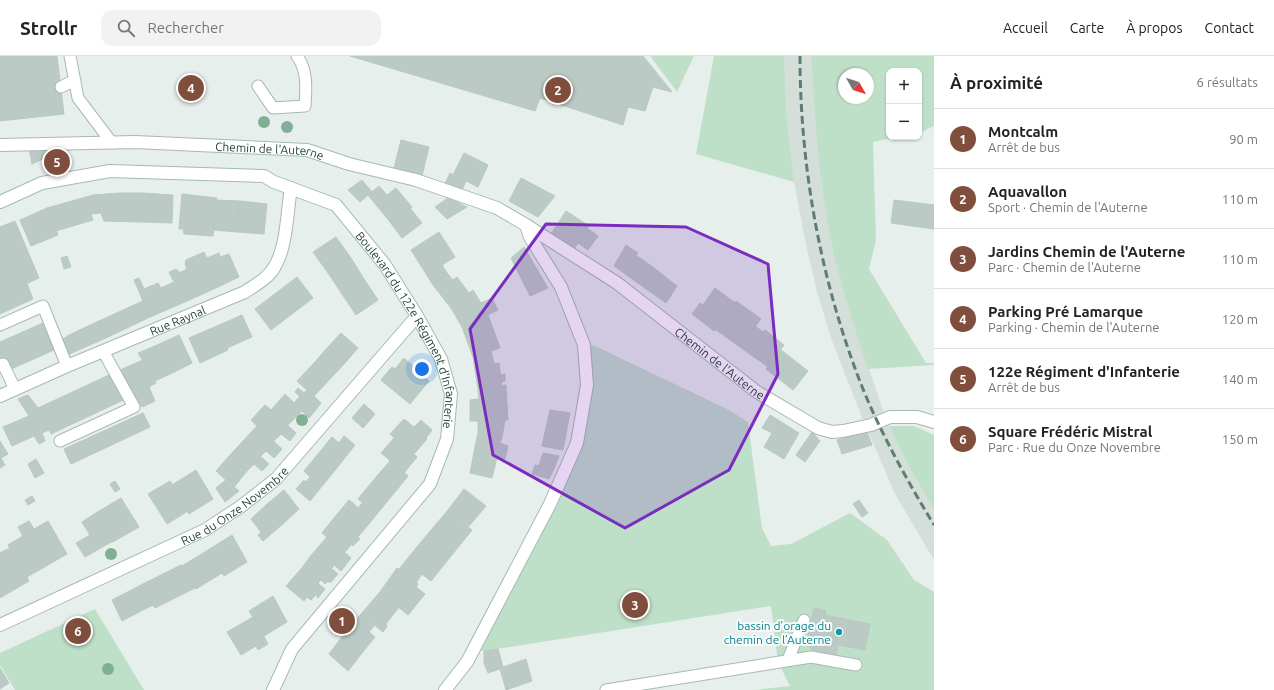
<!DOCTYPE html>
<html lang="fr">
<meta charset="utf-8">
<style>
body{margin:0;font-family:Ubuntu,sans-serif;background:#f2f2f2;color:#222}
.controls{position:absolute;right:12px;top:12px;display:grid;overflow:hidden;border-radius:8px;box-shadow:0 1px 3px #0004}
.controls button{width:36px;height:36px;display:grid;place-items:center;padding:0;border:0;border-bottom:1px solid #e0e0e0;background:#fff;color:#222;font:20px sans-serif}
.compass{position:absolute;left:838px;top:12px;width:36px;height:36px;border-radius:50%;background:#fff;box-shadow:0 1px 3px #0004;rotate:129deg}
.you{position:absolute;left:422px;top:313px;width:14px;height:14px;margin:-10px;border:3px solid #fff;border-radius:50%;background:#1a73e8;box-shadow:0 0 0 6px #1a73e833}
.badge{display:grid;place-items:center;width:26px;height:26px;border-radius:50%;background:#804e3d;color:#fff;font-size:13px;font-weight:700}
.pin{position:absolute;translate:-50% -50%;border:2px solid #fff;box-shadow:0 1px 4px #0006}
.list{margin:0;padding:0;list-style:none}
h2{display:flex;justify-content:space-between;align-items:center;height:52px;margin:0;padding:0 16px;font-size:17px}
h2 small{font-size:13px;font-weight:400;color:#767676}
.list li{display:grid;grid-template-columns:26px 1fr auto;gap:12px;align-items:center;box-sizing:border-box;height:60px;padding:0 16px;border-top:1px solid #e0e0e0}
.list b{display:block;font-size:15px;white-space:nowrap}
.list p{margin:0;font-size:13px;white-space:nowrap;color:#767676}
.list em{font-size:13px;font-style:normal;color:#767676}
.icon{flex:none;width:22px;height:22px;fill:none;stroke:currentColor;stroke-width:2;stroke-linecap:round;stroke-linejoin:round}
.map{position:relative;flex:none;width:934px;height:634px;overflow:hidden}
header{display:flex;align-items:center;gap:24px;box-sizing:border-box;height:56px;padding:0 20px;background:#fff;border-bottom:1px solid #e0e0e0}
header strong{font-size:19px}
nav{display:flex;gap:22px;margin-inline-start:auto;font-size:14px}
.search{width:280px;height:36px;background:#f2f2f2;display:flex;align-items:center;gap:10px;box-sizing:border-box;padding:0 14px;border-radius:12px;color:#767676;font-size:15px}
main{display:flex}
aside{flex:1;background:#fff}
.map>svg:first-child{display:block}
.built{fill:#d4dfda}
.green{fill:#bfe0c8;fill-rule:evenodd}
.building{fill:#bbcac4;stroke:#b8c9c2}
.lines{fill:none;stroke-linecap:round;stroke-linejoin:round}
.service-casing{stroke:#a8b8b2;stroke-width:13}
.minor-casing{stroke:#a8b8b2;stroke-width:14}
.secondary-casing{stroke:#a4bbb3;stroke-width:14}
.service{stroke:#fff;stroke-width:11}
.minor{stroke:#fff;stroke-width:12}
.secondary{stroke:#fff;stroke-width:12}
.rail{stroke:#5f7d75;stroke-width:3;stroke-dasharray:8 4;stroke-linecap:butt}
.tree{fill:#80af93}
.marked{fill:#7b2cbf;fill-opacity:0.2;stroke:#7b2cbf;stroke-width:3;stroke-linejoin:round}
.culture-dot{fill:#0f9aa8;stroke:#f7fbf9;stroke-width:1.5}
.labels{text-anchor:middle;dominant-baseline:central;stroke-width:4;stroke-linejoin:round;paint-order:stroke}
.street-label{font-size:12px;fill:#24423a;stroke:#f7fbf9}
.culture-label{font-size:12px;fill:#0d838f;stroke:#f7fbf9;text-anchor:end}
</style>
<header>
<strong>Strollr</strong>
<div class="search"><svg class="icon" aria-label="search" viewBox="0 0 24 24"><circle cx="10" cy="10" r="6"/><path d="M15 15l6 6"/></svg>Rechercher</div>
<nav><a>Accueil</a><a>Carte</a><a>À propos</a><a>Contact</a></nav>
</header>
<main>
<div class="map">
<svg width="934" height="634" viewBox="0 0 934 634">
<rect width="100%" height="100%" fill="#e6efeb"/>
<!-- built -->
<path class="built" d="M784 0H811L815 58 822 130 833 194 850 257 884 357 863 364 831 282 817 236 805 184 794 126 787 64Z
M889 370 908 409 934 454V504L895 438 868 375Z"/>
<!-- green -->
<path class="green" d="M650 0H694L677 36Z
M714 0H784L787 64 794 126 696 98Z
M811 0H934V70L919 77V15H889V81H897L873 86 876 184 869 213 926 307H934V309L868 313C855 274 842 234 833 194 819 130 815 65 811 0ZM844 18H868V42H844Z
M584 289 595 290 727 353 748 366 762 472 771 490 791 488 850 457 887 484 914 524 934 536V634H754L790 630 778 606 771 550 484 595 479 594 577 387Z
M889 370H914L934 379V454L908 409Z
M95 553 144 634H15L0 609V597Z"/>
<!-- building -->
<path class="building" d="M0 0H51L55 39 0 46Z
M51 0H57L64 58 0 65V46L55 39Z
M350 0H643L672 36 653 31 645 55 628 51 623 69 540 42 535 55Z
M401 84 429 91 422 120 394 112Z
M58 92 60 99 45 102 41 93Z
M29 93H41L45 102 32 108Z
M464 97 488 109 478 131 466 125 462 134 445 128 450 117 453 119Z
M62 102 63 107 52 109 51 105Z
M521 122 555 140 538 161 509 145Z
M362 124 372 136 379 130 387 139 396 132 412 151 390 166 368 139 360 146 348 134Z
M121 137H142L141 166 104 165 93 139Z
M142 137 173 139 172 167 141 166Z
M182 138 217 142 213 180 184 178 183 173H179Z
M93 139 100 157 91 158 93 164 56 175 47 152Z
M448 142 467 151 447 163 435 151Z
M217 144 240 145 237 176 214 174Z
M894 144 934 149V173L891 167Z
M240 145 267 148 264 178 237 176Z
M47 152 58 179 31 190 20 164Z
M410 152 422 167 402 182 390 166Z
M566 155 589 170 587 172 598 180 588 194 578 187 574 193 551 178Z
M15 165 39 222 0 240V171Z
M439 176 455 201 442 209 447 217 433 229 411 194Z
M336 181 351 202 328 217 313 196Z
M626 189 638 197 636 199 654 212 642 230 614 210Z
M524 191 548 232 530 240 511 202Z
M204 196 220 230 194 242 184 221 175 225 172 218 178 214 179 217 187 213 185 208 186 204Z
M219 197 220 201 229 198 239 221 220 230 207 202Z
M67 200 71 211 64 213 61 202Z
M351 202 364 223 342 238 328 217Z
M654 212 677 230 666 247 642 230Z
M177 213 172 218 175 225 184 221 194 242 150 261 134 224 139 222 144 233 158 227 161 232 174 226 169 216Z
M447 217 453 224 457 221 469 237 451 252 433 229Z
M297 221 313 242 292 258 276 237Z
M364 223 378 244 356 259 342 238Z
M27 228 33 243 0 258V240Z
M715 232 735 247 714 275 692 258 700 247 703 249Z
M473 234 481 247 492 242 498 254 462 271 451 252Z
M276 237 292 258 271 274 255 253Z
M143 245 150 261 106 282 99 265Z
M736 245 761 263 740 291 715 273Z
M242 259 252 281 227 292 217 270Z
M488 259 500 292 473 301 462 271Z
M99 265 106 282 74 296 67 280Z
M43 267 54 294 11 313 0 286Z
M217 270 228 294 200 307 189 282Z
M755 270 763 276 765 274 784 289 768 311 740 291Z
M341 277 358 292 345 307 328 291Z
M179 279 192 307 168 319 155 290Z
M67 281 74 296 68 299 62 283Z
M0 287 9 310 0 314Z
M155 290 168 319 155 325 138 297Z
M328 291 345 307 331 322 314 307Z
M781 294 808 315 793 334 766 313Z
M491 295 494 308 499 307 502 330 478 333 473 301Z
M404 302 429 325 410 348 381 324 392 311 395 313Z
M143 304 156 327 149 331 155 345 142 351 120 314Z
M314 307 331 322 314 340 321 347 315 355 295 336 298 332 304 337 307 334 297 325Z
M120 314 134 339 51 378 38 352Z
M505 318V325L501 326V319Z
M506 329 508 364H505L502 381 478 377V365H470V344L479 343 478 333Z
M285 338 294 347 300 340 315 355 309 362 302 355 288 369 271 354Z
M28 339 38 352 49 374 42 377 45 385 39 388 34 380 12 390 3 371 29 360 18 343Z
M364 348 375 358 369 365 358 355Z
M265 349 271 354 257 370 251 364Z
M271 354 296 377 290 385 281 378 274 385 257 370Z
M550 354 570 357 563 394 542 390Z
M358 355 369 365 363 372 352 362Z
M143 357 150 371 71 408 64 393Z
M770 359 799 377 784 403 764 391 772 377 762 372Z
M404 363 409 367 396 383 390 378Z
M421 364 432 374 426 382 414 371Z
M409 367 427 383 414 398 396 383Z
M257 370 282 393 274 402 266 395 261 400 243 385Z
M812 376 820 385 805 406 796 399Z
M867 376 872 389 842 398 837 384Z
M478 377 502 381 500 387 508 390 505 403 474 396Z
M344 380 355 389 336 413 318 398 332 381 339 387Z
M394 382 400 386 386 401 381 397Z
M0 385 8 398 1 402 5 409 0 412Z
M243 385 269 408 262 415 254 408 247 415 230 399Z
M400 386 417 401 404 417 386 401Z
M474 396 497 401 492 422 470 417Z
M543 397 559 400 554 413 539 410Z
M318 398 336 413 310 445 296 433 304 424 306 426 310 421 304 415Z
M230 399 247 415 234 431 239 435 225 446 216 432 226 424 216 415Z
M36 403 44 417 35 422 28 408Z
M390 405 408 420 395 436 377 420Z
M535 409 554 413 549 423 532 418Z
M196 414 213 443 189 458 172 429Z
M377 420 395 436 377 458 358 443Z
M115 425 120 433 115 436 110 428Z
M170 425 188 455 167 468 148 438Z
M464 433 486 450 469 470 448 454Z
M284 434 299 453 284 467 267 448Z
M32 440 35 445 28 449 25 444Z
M121 442 139 471 113 486 96 457Z
M349 444 354 448 339 466 334 462Z
M859 444 868 457 862 461 853 448Z
M363 446 377 458 358 481 339 466 354 448 358 452Z
M267 448 284 467 263 485 258 479 261 476 251 463Z
M448 454 472 474 451 500 426 480Z
M96 457 113 485 85 501 76 487 90 479 82 466Z
M334 462 339 466 327 481 322 477Z
M29 465 34 473 48 465 67 498 27 521 8 489 23 480 18 471Z
M339 466 360 483 353 490 352 488 345 496 327 481Z
M232 479 247 506 224 520 208 494Z
M426 480 451 500 431 525 422 518 416 527 399 513Z
M327 481 351 502 341 515 334 509 332 512 313 497Z
M10 492 29 525 0 542V497Z
M208 494 222 517 196 533 182 510Z
M313 497 338 518 330 527 328 525 325 528 321 524 318 527 301 513Z
M181 509 195 532 155 552 141 529Z
M397 512 418 528 416 531 425 538 408 559 380 536Z
M301 513 325 533 318 542 316 539 311 544 307 541 304 545 286 530Z
M141 529 151 545 141 550 143 554 122 565 112 544Z
M380 536 399 551 386 568 387 570 383 576 361 558Z
M273 540 287 566 264 580 249 555Z
M151 545 153 549 143 554 141 550Z
M814 552 826 554 825 559 870 568 865 594 838 589 836 600 814 596 809 590 810 585 807 584Z
M361 558 374 570 369 576 375 581 362 597 342 581Z
M253 561 268 588 258 594 256 590 241 599 227 576Z
M342 581 362 597 348 615 329 598Z
M498 593 503 611 526 603 532 625 506 634 500 613 488 617 484 607V595Z
M0 612 9 627 0 633Z"/>
<g class="lines">
<!-- service casing -->
<g class="service-casing">
<path id="service" d="M70 0 78 42 112 87
M258 30 273 52 305 50C306 33 308 15 297 0
M61 31 75 24
M0 269 43 250 67 310
M3 308 15 333
M60 385 134 351 103 295
M788 604 804 564
M606 634 811 601 856 609"/>
</g>
<!-- minor casing -->
<g class="minor-casing">
<g id="minor">
<path id="s1" d="M0 89 135 86 307 94 349 108 416 124 497 152 526 169 617 227 757 336 818 372 832 376 843 375 871 369 890 361H917L934 366"/>
<path id="s2" d="M0 340 67 310 245 236C255 229 269 222 275 210 287 190 287 155 291 132"/>
<path id="s3" d="M0 569 205 474 240 451 276 423 417 260"/>
<path d="M445 634 467 606 550 448 577 387 587 329 584 289 561 231 530 181 526 169"/>
</g>
</g>
<!-- secondary casing -->
<g class="secondary-casing">
<g id="secondary">
<path id="s4" d="M0 146 42 127 110 115 264 120 274 126 336 149 385 209 417 260 441 303 451 338 447 383 430 428 292 593 273 634"/>
</g>
</g>
<!-- service -->
<use href="#service" class="service"/>
<!-- minor -->
<use href="#minor" class="minor"/>
<!-- secondary -->
<use href="#secondary" class="secondary"/>
<!-- rail -->
<path class="rail" d="M800 0C800 107 819 215 856 315 875 367 905 421 934 469"/>
</g>
<!-- trees -->
<g class="tree">
<circle cx="264" cy="66" r="6"/>
<circle cx="287" cy="71" r="6"/>
<circle cx="302" cy="364" r="6"/>
<circle cx="111" cy="498" r="6"/>
<circle cx="82" cy="581" r="6"/>
<circle cx="108" cy="613" r="6"/>
</g>
<!-- marked area -->
<path class="marked" d="M546 168 686 171 768 208 778 318 729 414 625 472 493 399 470 273Z"/>
<!-- markers -->
<circle class="culture-dot" cx="839" cy="576" r="4"/>
<g class="labels">
<!-- street labels -->
<g class="street-label">
<text stroke="none"><textPath href="#s1" startOffset="270">Chemin de l'Auterne</textPath></text>
<text stroke="none"><textPath href="#s2" startOffset="193">Rue Raynal</textPath></text>
<text stroke="none"><textPath href="#s4" startOffset="494">Boulevard du 122e Régiment d'Infanterie</textPath></text>
<text stroke="none"><textPath href="#s1" startOffset="778">Chemin de l'Auterne</textPath></text>
<text stroke="none"><textPath href="#s3" startOffset="264">Rue du Onze Novembre</textPath></text>
</g>
<!-- culture labels -->
<g class="culture-label">
<text x="831" y="569">bassin d’orage du<tspan x="831" dy="14">chemin de l’Auterne</tspan></text>
</g>
</g>
</svg>
<div class="controls">
<button>+</button>
<button>−</button>
</div>
<svg class="compass" viewBox="-18 -18 36 36"><path d="M0-13l5 13h-10z" fill="#e53935"/><path d="M0 13l5-13h-10z" fill="#767676"/></svg>
<div class="you"></div>
<div class="pin badge" style="left:342px;top:565px">1</div>
<div class="pin badge" style="left:558px;top:34px">2</div>
<div class="pin badge" style="left:635px;top:549px">3</div>
<div class="pin badge" style="left:191px;top:32px">4</div>
<div class="pin badge" style="left:57px;top:106px">5</div>
<div class="pin badge" style="left:78px;top:575px">6</div>
</div>
<aside>
<h2>À proximité<small>6 résultats</small></h2>
<ul class="list">
<li><span class="badge">1</span><div><b>Montcalm</b><p>Arrêt de bus</p></div><em>90 m</em></li>
<li><span class="badge">2</span><div><b>Aquavallon</b><p>Sport · Chemin de l'Auterne</p></div><em>110 m</em></li>
<li><span class="badge">3</span><div><b>Jardins Chemin de l'Auterne</b><p>Parc · Chemin de l'Auterne</p></div><em>110 m</em></li>
<li><span class="badge">4</span><div><b>Parking Pré Lamarque</b><p>Parking · Chemin de l'Auterne</p></div><em>120 m</em></li>
<li><span class="badge">5</span><div><b>122e Régiment d'Infanterie</b><p>Arrêt de bus</p></div><em>140 m</em></li>
<li><span class="badge">6</span><div><b>Square Frédéric Mistral</b><p>Parc · Rue du Onze Novembre</p></div><em>150 m</em></li>
</ul>
</aside>
</main>
